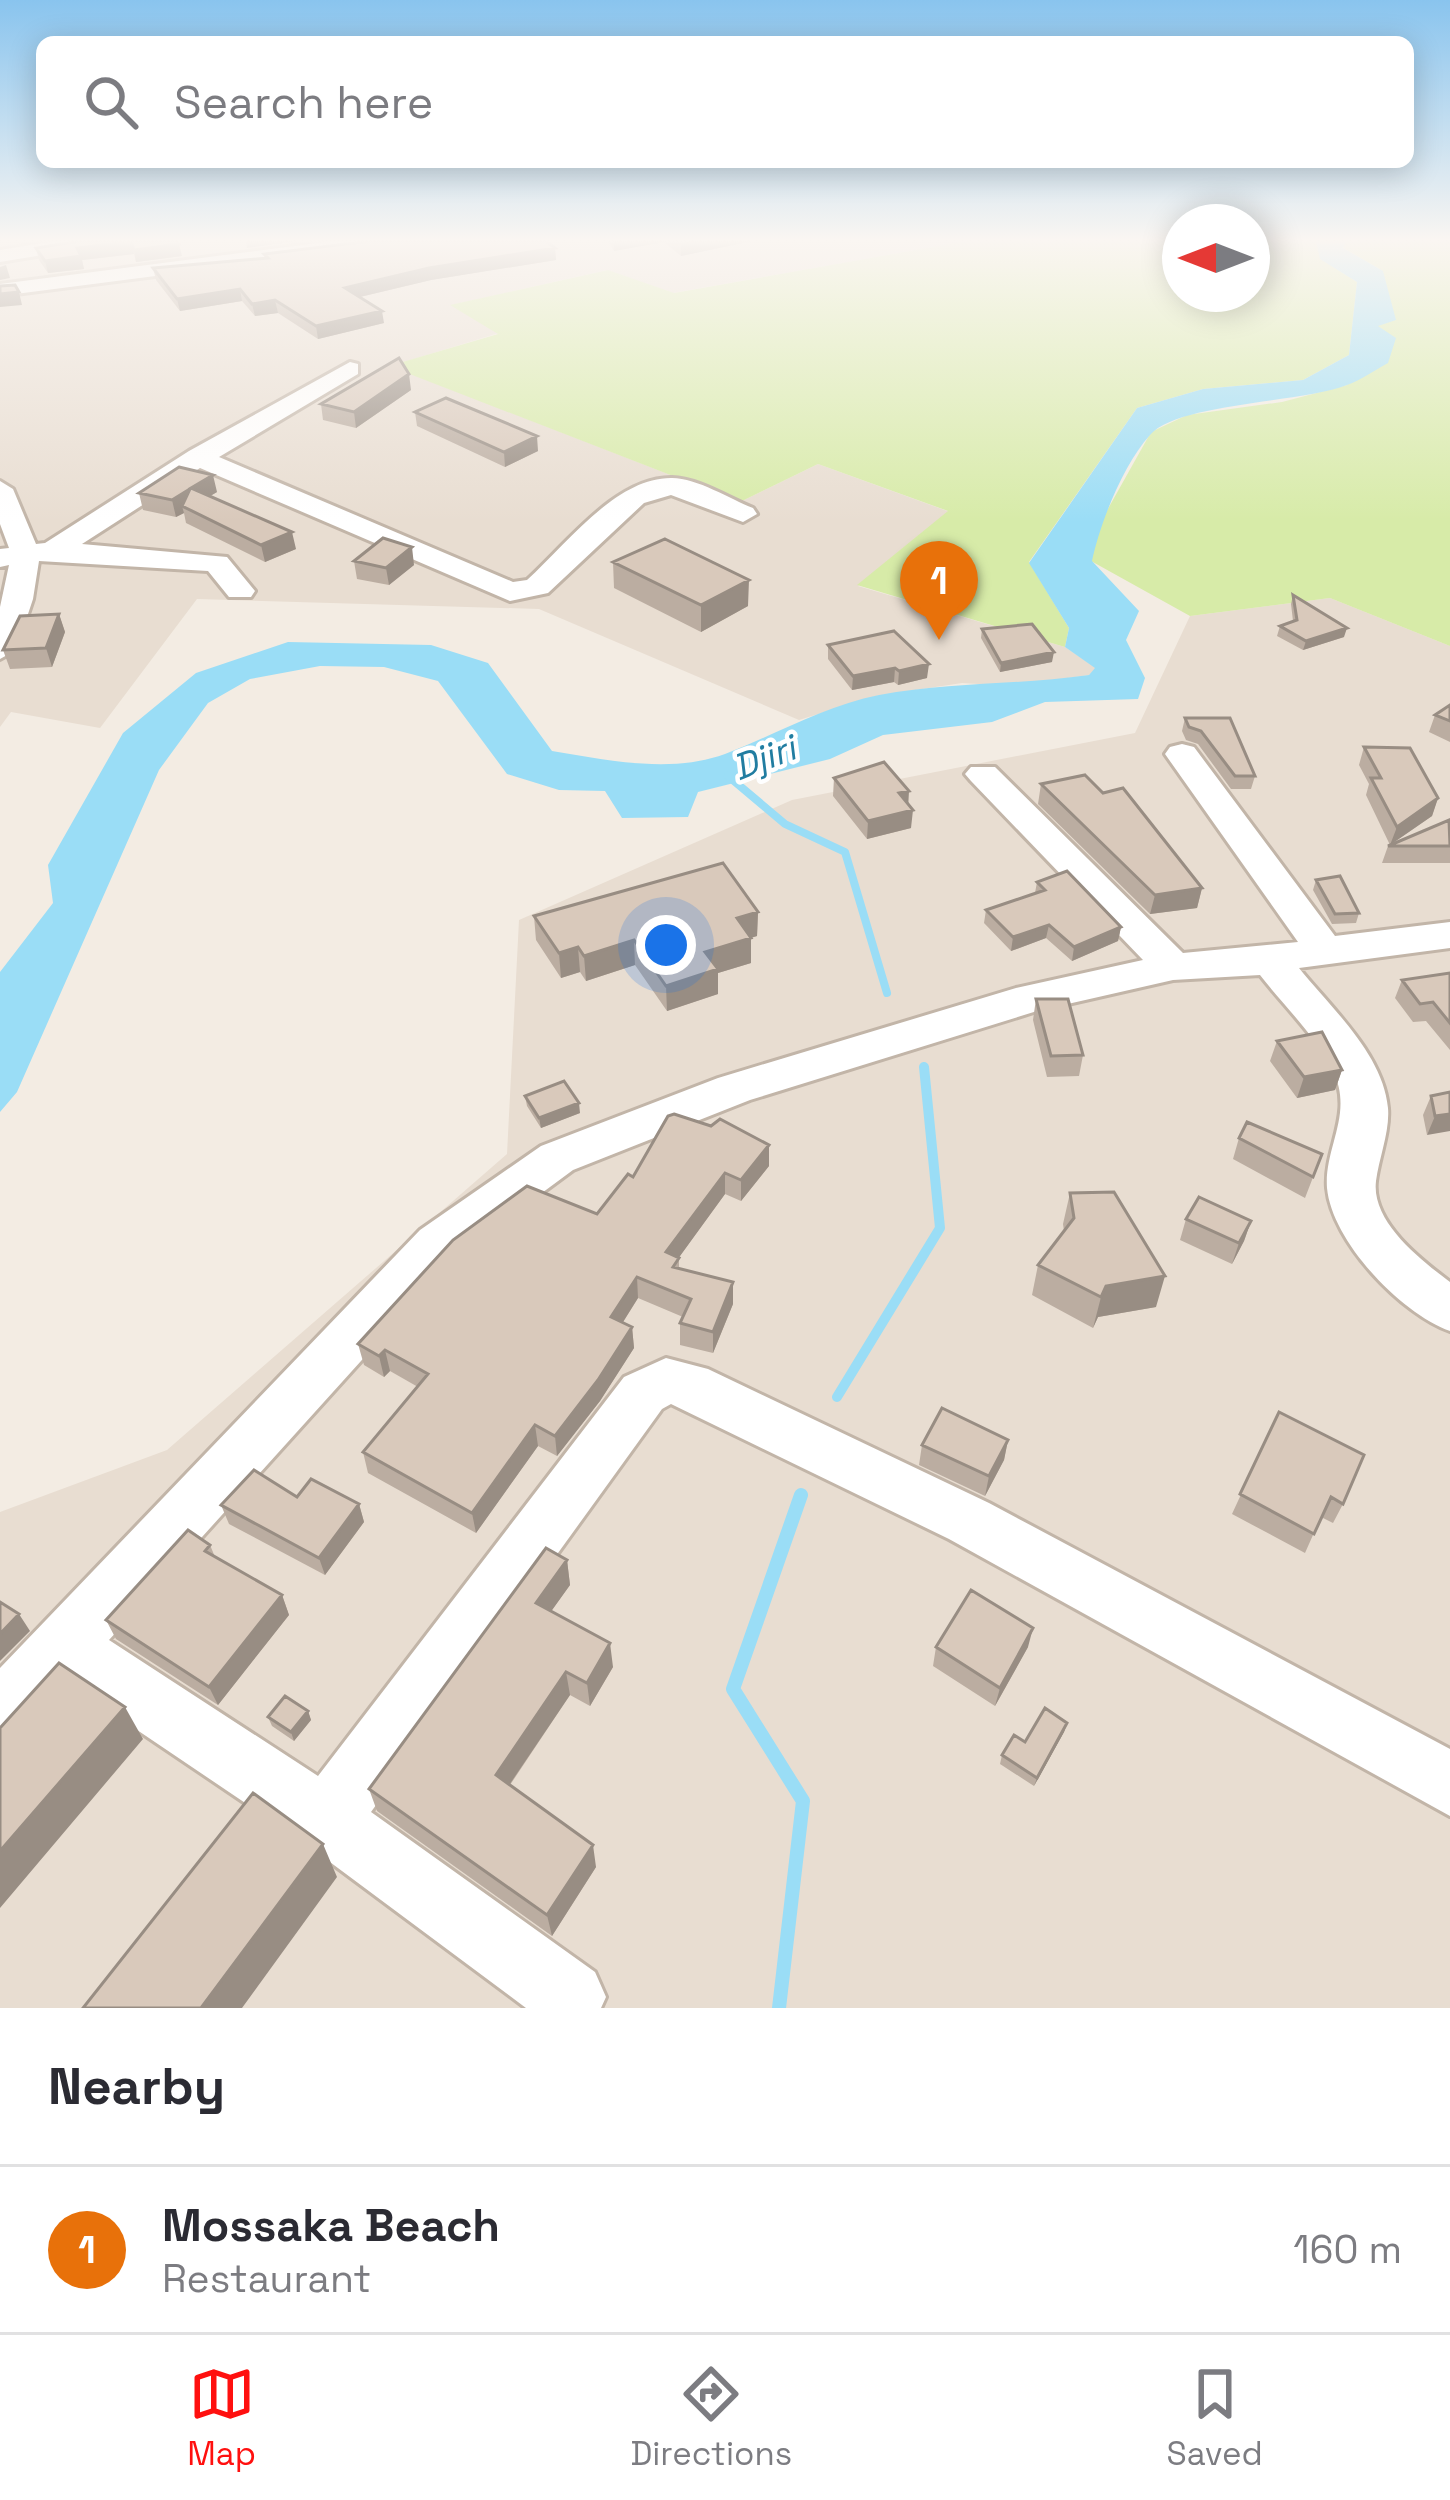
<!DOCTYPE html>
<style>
body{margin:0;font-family:"Space Grotesk",sans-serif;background:#f7f7f7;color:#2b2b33}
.compass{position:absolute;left:1162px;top:204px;width:108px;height:108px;border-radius:50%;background:#fff;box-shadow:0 6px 30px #0003;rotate:270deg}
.you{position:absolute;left:666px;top:945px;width:42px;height:42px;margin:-30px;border:9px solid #fff;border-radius:50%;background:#1a73e8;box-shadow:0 0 0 18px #1a73e833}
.badge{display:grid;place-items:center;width:78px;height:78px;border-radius:50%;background:#ff100f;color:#fff;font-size:39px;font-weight:700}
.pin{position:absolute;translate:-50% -99px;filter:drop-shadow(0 3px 6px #0008)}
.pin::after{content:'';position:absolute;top:63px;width:42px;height:36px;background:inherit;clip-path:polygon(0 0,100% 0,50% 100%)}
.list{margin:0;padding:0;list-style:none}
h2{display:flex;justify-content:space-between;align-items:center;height:156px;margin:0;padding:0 48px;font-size:51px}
h2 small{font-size:39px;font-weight:400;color:#7c7c81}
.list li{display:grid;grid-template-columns:78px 1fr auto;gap:36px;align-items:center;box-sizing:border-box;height:168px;padding:0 48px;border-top:3px solid #e1e1e2}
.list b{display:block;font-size:45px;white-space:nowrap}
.list p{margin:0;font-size:39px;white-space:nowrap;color:#7c7c81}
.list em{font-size:39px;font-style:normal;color:#7c7c81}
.icon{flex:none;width:66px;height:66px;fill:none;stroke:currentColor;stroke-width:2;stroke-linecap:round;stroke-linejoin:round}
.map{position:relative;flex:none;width:1450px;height:2008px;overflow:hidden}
.search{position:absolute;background:#fff;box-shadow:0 6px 30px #0003;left:36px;right:36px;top:36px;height:132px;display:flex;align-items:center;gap:30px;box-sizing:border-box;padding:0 42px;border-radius:18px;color:#7c7c81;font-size:45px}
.sheet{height:324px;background:#fff}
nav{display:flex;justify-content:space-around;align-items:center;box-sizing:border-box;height:168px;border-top:3px solid #e1e1e2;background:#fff;font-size:33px;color:#7c7c81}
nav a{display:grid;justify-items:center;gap:6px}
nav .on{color:#ff100f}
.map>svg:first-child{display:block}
.residential{fill:#e8ddd1}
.green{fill:#d7eba8}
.water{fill:#9addf6}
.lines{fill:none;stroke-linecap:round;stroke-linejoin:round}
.stream-far2{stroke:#9addf6;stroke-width:8}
.stream-far1{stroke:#9addf6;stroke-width:10}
.stream{stroke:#9addf6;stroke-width:14}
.minor-casing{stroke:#c2b5a8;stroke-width:6}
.minor{fill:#fff;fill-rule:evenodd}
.wall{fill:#bbada1}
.shaded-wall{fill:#988d83}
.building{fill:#d9c9bb;stroke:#988d83;stroke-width:3}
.labels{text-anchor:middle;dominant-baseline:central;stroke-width:9;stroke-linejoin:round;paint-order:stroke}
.far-water-label{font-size:36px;font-style:italic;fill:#217da1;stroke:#fff}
</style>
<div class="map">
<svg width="1450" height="2008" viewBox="0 0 1450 2008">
<rect width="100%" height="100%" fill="#f3ece3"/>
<!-- residential -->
<path class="residential" d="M0 241H966L673 293 607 270 452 305 499 333 391 366 740 502 818 464 950 512 858 586 1065 647 1096 668 1089 675 1011 686 962 683 876 696 799 720 539 609 197 599 100 728 11 712 0 727Z
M1330 598 1450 646V2008H0V1512L167 1450 507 1154 519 920 792 800 1135 733 1190 616Z"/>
<!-- green -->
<path class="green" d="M966 241H1180V294H1252V241H1316L1321 259 1357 282 1349 355 1303 380 1203 389 1137 408 1029 562 1069 628 1065 647 857 585 948 511 818 464 740 502 389 366 498 334 450 305 608 270 674 293Z
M1346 241H1450V646L1330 598 1190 616 1091 561 1100 523 1151 432 1187 415 1282 402 1347 385 1377 326 1383 271 1342 247Z"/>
<!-- water -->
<path class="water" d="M1316 241H1346L1343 248 1383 271 1396 320 1378 326 1396 338 1388 363C1375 370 1361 380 1347 385 1301 403 1177 403 1150 435 1123 465 1100 523 1092 561L1139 611 1126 640 1145 678 1138 699 1045 702 992 722 883 735 830 759 698 792 688 817 622 818 605 791 559 790 507 774 438 681 384 667 320 666 250 679 208 703 159 770 17 1092 0 1112V972L53 903 48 865 123 733 196 673 288 642 431 645 488 663 552 751C608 760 670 774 725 754 777 734 824 706 879 695 949 682 1019 685 1089 675L1095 668 1065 647 1069 628 1029 563 1137 408 1203 389 1303 380 1349 355 1357 282 1320 259Z"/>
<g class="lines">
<!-- stream-far2 -->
<path class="stream-far2" d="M728 776 785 824 845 852 887 993"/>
<!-- stream-far1 -->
<path class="stream-far1" d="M837 1397 940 1228 924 1067"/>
<!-- stream -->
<path class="stream" d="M779 2008 803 1801 733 1689 801 1495"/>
<!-- minor casing -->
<g class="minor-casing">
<path id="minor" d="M55 241H101L91 247 0 262V250Z
M333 241H389L379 247 0 296V284Z
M350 362 358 364V374L219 457 513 582 527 580C566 545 616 477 672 478 697 478 730 499 753 508L757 514 743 522 671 495 644 503 548 593 510 601 200 468 82 544 227 557 255 591 251 597H229L208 571 39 561 33 599 16 650 0 659V607L9 565 0 567V549L9 548 0 524V481L13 489 36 544 45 543 189 451Z
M1182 744 1194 747 1335 936 1450 922V948L1299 968C1331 1008 1383 1054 1388 1108 1390 1131 1379 1158 1376 1181 1371 1222 1421 1260 1450 1282V1331C1402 1314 1332 1242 1327 1188 1324 1147 1354 1114 1333 1071 1317 1037 1283 1005 1260 975L1173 980 1037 1011 750 1100 573 1170 454 1258 109 1640 318 1776 624 1377 666 1358 708 1369 989 1503 1450 1749V1816L949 1539 671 1404 662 1409 371 1812 595 1972 606 1997 601 2008H526L303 1842 69 1684 22 1735 0 1744V1668L420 1230 541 1146 718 1078 1016 988 1143 960 971 781 965 774 971 767H995L1183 953 1298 942 1165 754 1170 747Z"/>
</g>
<!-- minor -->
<use href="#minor" class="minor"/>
</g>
<!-- wall -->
<path class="wall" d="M79 241 182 256 136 262 134 254 82 260 84 269 48 273 39 260 36 248Z
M608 241H752L681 256 664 242 614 251Z
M555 248 556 260 431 280 360 297 384 323 318 339 278 313 255 316 242 301 180 311 156 280 153 268 265 258 264 254Z
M411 390 356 428 323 420 321 404Z
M415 412 538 451 505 467 417 426Z
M217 492 210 496 296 549 265 562 186 523 184 513 176 517 143 510 139 493Z
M354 561 414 565 389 585 357 579Z
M613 562 748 606 701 632 614 588Z
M1293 595 1344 637 1303 650 1277 636 1280 626 1293 621 1291 604Z
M59 614 65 632 52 667 10 669 3 650Z
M982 629 1052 662 1000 672 981 638Z
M828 645 927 678 898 685 894 682 852 690 828 659Z
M1450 705V742L1429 732 1435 715Z
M1185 718 1255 776 1251 789H1231L1198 744 1186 740 1182 731Z
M1364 747 1438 798 1432 816 1390 845 1366 795 1369 784 1359 765Z
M834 778 908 805 911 828 867 839 833 796Z
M1041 784 1202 888 1197 908 1150 914 1038 804Z
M1450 821V863H1382L1388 846Z
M1316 880 1359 913 1356 923 1332 924 1313 890Z
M1037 882 1121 927 1118 941 1072 961 1046 938 1011 951 984 923 986 910 1035 893Z
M758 912 757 936 751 938V963L718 973V994L667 1011 635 965 586 981 580 972 561 978 536 940 534 916Z
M1450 973V1050L1426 1021 1413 1022 1395 998 1402 980Z
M1036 999 1083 1055 1079 1076 1047 1077 1033 1020Z
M1277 1041 1342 1070 1335 1090 1297 1098 1270 1061Z
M1450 1092 1427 1135 1423 1115 1431 1096Z
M525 1096 580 1113 541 1128 527 1106Z
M1239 1138 1322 1154 1305 1198 1233 1159Z
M769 1145V1166L741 1201 725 1194 679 1257V1268L733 1304 713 1353 680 1345V1323L683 1317 638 1298 623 1322 632 1327 634 1348 600 1401 557 1456 538 1446 476 1533 368 1473 363 1452 418 1387 390 1371 384 1377 364 1365 358 1344 597 1214 633 1177Z
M1070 1193 1156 1307 1098 1317 1093 1328 1032 1295 1038 1265 1064 1231 1063 1224Z
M1186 1219 1251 1221 1244 1241 1232 1264 1180 1240Z
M1279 1412 1343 1504 1333 1523 1321 1517 1305 1553 1232 1514Z
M1008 1440 1004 1460 985 1496 919 1465 922 1445Z
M297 1497 359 1504 364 1522 325 1575 229 1524 221 1505Z
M210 1545 215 1557 282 1595 289 1615 218 1705 116 1639 106 1620Z
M567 1560 570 1585 551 1611 613 1667 590 1706 570 1695 510 1785 596 1867 552 1936 377 1811 369 1789Z
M936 1647H1028L995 1706 933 1666Z
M308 1711 311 1720 294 1741 272 1726 268 1717Z
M1067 1723 1064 1732 1034 1786 1000 1764 1002 1755 1025 1742Z"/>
<!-- shaded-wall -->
<path class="shaded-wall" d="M246 241H298L247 248Z
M614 241H664V242L614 251Z
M691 241H752L681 256V243Z
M131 242 134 254 82 260 84 269 48 273 45 261 77 248Z
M179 244 182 256 136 262 134 250Z
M555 248 556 260 431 280 347 300 345 288 429 268Z
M6 265 10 278 0 280V267Z
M240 289 242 301 180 311 177 299Z
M19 292 22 305 0 307V294Z
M275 300 278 313 255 316 252 304Z
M382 311 384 323 318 339 316 326Z
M409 374 411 390 356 428 354 412Z
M537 436 538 451 505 467 504 452Z
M213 475 217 492 195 505 191 488Z
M190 489 182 506 184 513 176 517 172 500Z
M292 532 296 549 265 562 261 545Z
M412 547 414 565 389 585 386 568Z
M749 580 748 606 701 632V605Z
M59 614 65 632 52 667 46 648Z
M1347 628 1344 637 1303 650 1306 641Z
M1054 652 1052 662 1000 672 1001 663Z
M929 664 927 678 898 685 899 671Z
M895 668 894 682 852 690 853 676Z
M909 791 908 809 899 793Z
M1438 798 1432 816 1390 845 1397 827Z
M913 810 911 828 867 839 868 821Z
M1202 888 1197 908 1150 914 1155 895Z
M758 912 757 936 736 942 737 918Z
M1049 925 1046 938 1011 951 1013 937Z
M1121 927 1118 941 1072 961 1074 947Z
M751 938V963L718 973V994L667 1011 666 986 705 952Z
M634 940 635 965 586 981 584 956Z
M578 947 580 972 561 978 559 953Z
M1342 1070 1335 1090 1297 1098 1304 1077Z
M579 1103 580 1113 541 1128 539 1118Z
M1450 1114V1131L1427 1135 1435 1116Z
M769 1145V1166L741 1201V1180Z
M725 1173V1194L667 1274 666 1252Z
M1251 1221 1244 1241 1232 1264 1239 1243Z
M1165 1276 1156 1307 1098 1317 1093 1328 1101 1297 1106 1286Z
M637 1277 638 1298 613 1338 611 1317Z
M733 1282V1304L713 1353V1332Z
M632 1327 634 1348 600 1401 557 1456 555 1436Z
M385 1350 390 1371 384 1377 379 1356Z
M535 1425 538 1446 476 1533 472 1513Z
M1008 1440 1004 1460 985 1496 989 1476Z
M359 1504 364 1522 325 1575 319 1558Z
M567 1560 570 1585 540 1627 536 1603Z
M282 1595 289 1615 218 1705 209 1687Z
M19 1614 30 1631 0 1661V1634Z
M1033 1628 1028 1647 995 1706 1000 1688Z
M610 1643 613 1667 590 1706 587 1683Z
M566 1672 570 1695 501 1797 496 1775Z
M125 1707 143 1739 0 1908V1851Z
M308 1711 311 1720 294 1741 291 1732Z
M1067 1723 1064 1732 1034 1786 1037 1778Z
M323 1844 337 1877 242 2008H201Z
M593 1845 596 1867 552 1936 547 1915Z"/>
<!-- building -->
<path class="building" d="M79 241H177L179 244 134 250 131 242 77 248 81 256 45 261 36 248Z
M370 241H546L555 248 429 268 345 288 382 311 316 326 275 300 252 304 240 289 177 299 153 268 268 258 264 254Z
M15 285 19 292 0 294V286Z
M399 358 409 374 354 412 321 404Z
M446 398 537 436 504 452 415 412Z
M179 467 213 475 191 488 292 532 261 545 182 506 190 489 172 500 139 493Z
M383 538 412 547 386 568 354 561Z
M665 539 749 580 701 605 613 562Z
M1293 595 1347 628 1306 641 1280 626 1297 620Z
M59 614 46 648 3 650 20 616Z
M1032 624 1054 652 1001 663 982 629Z
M894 631 929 664 899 671 895 668 853 676 828 645Z
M1450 705V721L1435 715Z
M1185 718H1230L1255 776H1235L1201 731 1189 727Z
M1364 747 1410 748 1438 798 1397 827 1371 778H1381Z
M884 762 909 791 899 793 913 810 868 821 834 778Z
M1085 775 1103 793 1123 788 1202 888 1155 895 1041 784Z
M1449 820 1450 846H1388Z
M723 863 758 912 737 918 751 938 705 952 718 969 666 986 634 940 584 956 578 947 559 953 534 916Z
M1067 871 1121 927 1074 947 1049 925 1013 937 986 910 1045 890 1037 882Z
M1340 876 1359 913 1335 914 1316 880Z
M1450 973V1023L1433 1002 1420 1004 1402 980Z
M1036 999H1068L1083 1055 1051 1056Z
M1322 1032 1342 1070 1304 1077 1277 1041Z
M564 1081 579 1103 539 1118 525 1096Z
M1450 1092V1114L1435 1116 1431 1096Z
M674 1114 711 1126 720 1119 769 1145 741 1180 725 1173 666 1252 679 1258 673 1267 733 1282 713 1332 680 1323 691 1299 637 1277 611 1317 632 1327 598 1380 555 1436 535 1425 472 1513 363 1452 428 1374 385 1350 379 1356 358 1344 453 1240 527 1186 597 1214 628 1174 633 1177 668 1116Z
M1247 1122 1322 1154 1313 1177 1239 1138Z
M1114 1192 1165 1276 1106 1286 1101 1297 1038 1265 1074 1218 1070 1193Z
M1199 1197 1251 1221 1239 1243 1186 1219Z
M942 1408 1008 1440 989 1476 922 1445Z
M1279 1412 1364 1455 1343 1504 1331 1497 1314 1534 1240 1494Z
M254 1470 297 1497 311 1479 359 1504 319 1558 221 1505Z
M188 1530 210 1545 205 1551 282 1595 209 1687 106 1620Z
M546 1548 567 1560 536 1603 610 1643 587 1683 566 1672 496 1775 593 1845 547 1915 369 1789Z
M971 1590 1033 1628 1000 1688 936 1647Z
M0 1602 19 1614 0 1634Z
M59 1663 125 1707 0 1851V1728Z
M285 1696 308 1711 291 1732 268 1717Z
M1045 1708 1067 1723 1037 1778 1002 1755 1014 1735 1025 1742Z
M253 1793 323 1844 201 2008H83Z"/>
<!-- sky -->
<linearGradient id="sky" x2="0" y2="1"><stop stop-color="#89c4ee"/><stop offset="0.46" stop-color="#faf6f2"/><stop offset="1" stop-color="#faf6f2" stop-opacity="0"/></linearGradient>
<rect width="1450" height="522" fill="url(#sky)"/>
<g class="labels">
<!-- far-water labels -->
<g class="far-water-label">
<text transform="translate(764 758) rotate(-21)">Djiri</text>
</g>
</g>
</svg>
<svg class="compass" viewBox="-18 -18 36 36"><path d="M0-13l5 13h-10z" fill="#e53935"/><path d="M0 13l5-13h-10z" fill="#7c7c81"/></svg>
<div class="you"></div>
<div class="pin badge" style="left:939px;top:640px;background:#e8710a">1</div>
<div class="search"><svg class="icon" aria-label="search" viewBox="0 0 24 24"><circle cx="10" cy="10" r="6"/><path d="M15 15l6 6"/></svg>Search here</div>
</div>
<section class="sheet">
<h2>Nearby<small></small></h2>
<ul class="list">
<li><span class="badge" style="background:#e8710a">1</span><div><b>Mossaka Beach</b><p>Restaurant</p></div><em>160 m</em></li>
</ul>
</section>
<nav>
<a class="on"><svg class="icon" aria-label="map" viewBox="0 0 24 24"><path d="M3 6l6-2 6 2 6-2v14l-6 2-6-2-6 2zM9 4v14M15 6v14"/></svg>Map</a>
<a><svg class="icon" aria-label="directions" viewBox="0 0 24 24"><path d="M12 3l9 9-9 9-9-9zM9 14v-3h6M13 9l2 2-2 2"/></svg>Directions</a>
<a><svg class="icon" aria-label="saved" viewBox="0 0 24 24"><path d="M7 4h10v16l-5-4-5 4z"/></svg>Saved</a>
</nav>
